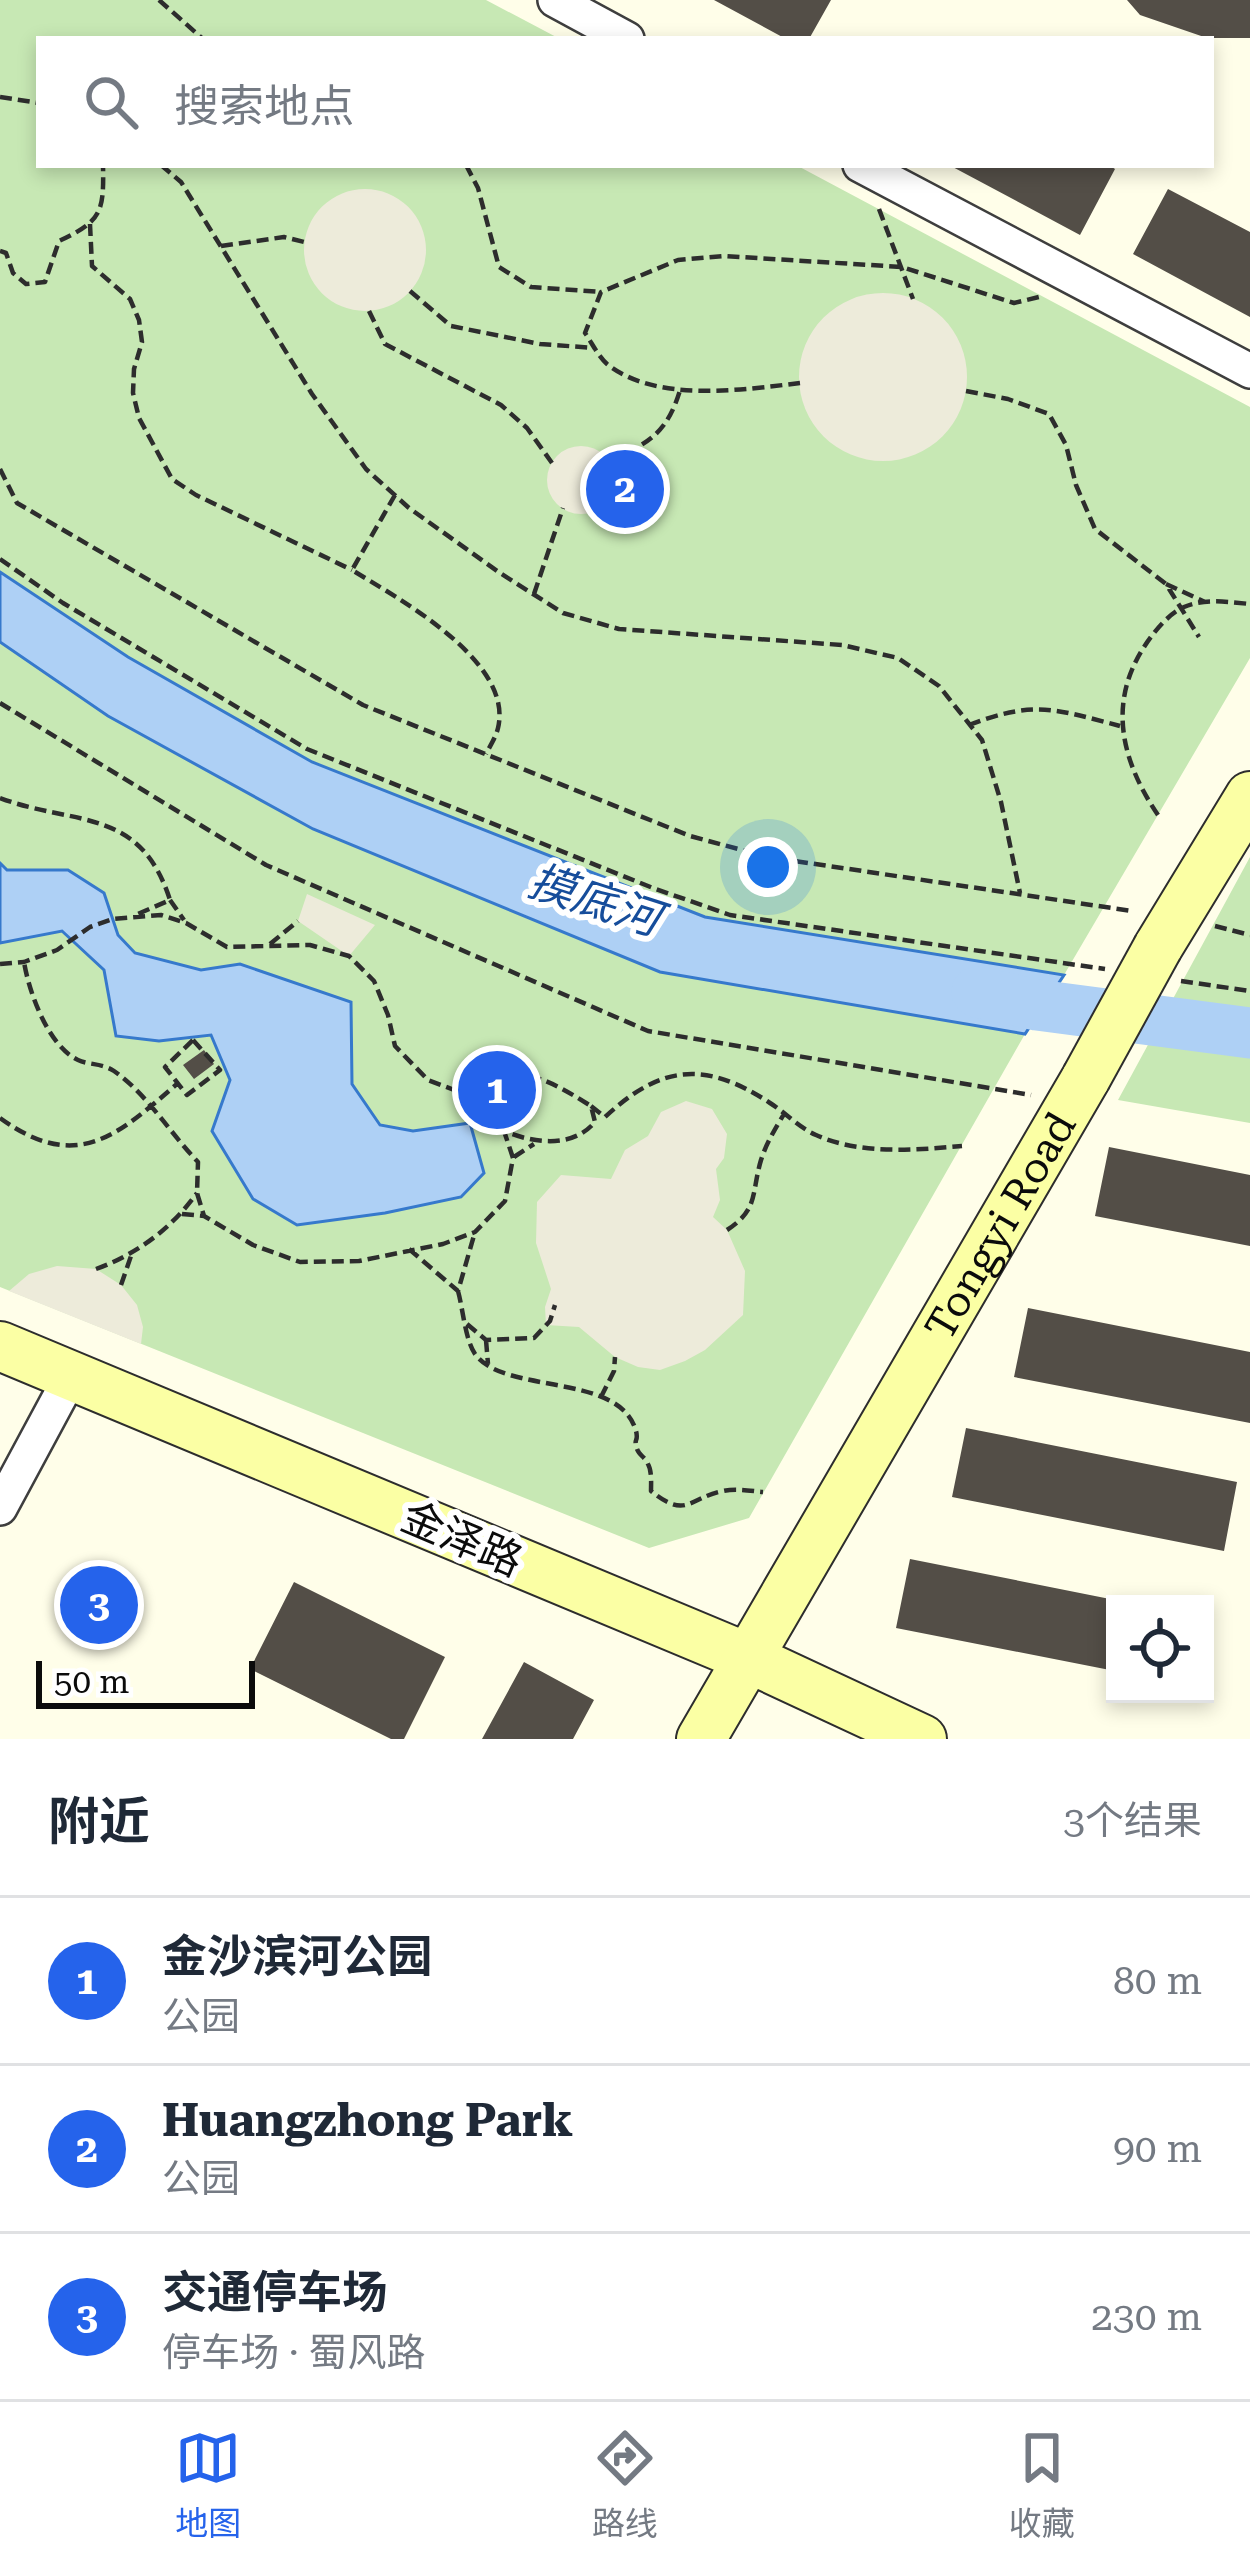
<!DOCTYPE html>
<html lang="zh">
<meta charset="utf-8">
<style>
body{margin:0;font-family:"Roboto Serif","Noto Sans SC",serif;background:#f6f6f7;color:#1f2937}
.controls{position:absolute;right:36px;bottom:36px;display:grid;overflow:hidden;border-radius:0px;box-shadow:0 6px 18px #0003}
.controls button{width:108px;height:108px;display:grid;place-items:center;padding:0;border:0;border-bottom:3px solid #e0e1e3;background:#fff;color:#1f2937;font:60px sans-serif}
.scale{position:absolute;left:36px;bottom:30px;width:219px;box-sizing:border-box;padding-left:12px;border:6px solid #0b0b0b;border-top:0;font-size:33px;line-height:42px;white-space:nowrap;color:#0b0b0b;-webkit-text-stroke:9px #fff;paint-order:stroke}
.you{position:absolute;left:768px;top:867px;width:42px;height:42px;margin:-30px;border:9px solid #fff;border-radius:50%;background:#1a73e8;box-shadow:0 0 0 18px #1a73e833}
.badge{display:grid;place-items:center;width:78px;height:78px;border-radius:50%;background:#2563eb;color:#fff;font-size:39px;font-weight:700}
.pin{position:absolute;translate:-50% -50%;border:6px solid #fff;box-shadow:0 3px 12px #0006}
.list{margin:0;padding:0;list-style:none}
h2{display:flex;justify-content:space-between;align-items:center;height:156px;margin:0;padding:0 48px;font-size:51px}
h2 small{font-size:39px;font-weight:400;color:#747a83}
.list li{display:grid;grid-template-columns:78px 1fr auto;gap:36px;align-items:center;box-sizing:border-box;height:168px;padding:0 48px;border-top:3px solid #e0e1e3}
.list b{display:block;font-size:45px;white-space:nowrap}
.list p{margin:0;font-size:39px;white-space:nowrap;color:#747a83}
.list em{font-size:39px;font-style:normal;color:#747a83}
.icon{flex:none;width:66px;height:66px;fill:none;stroke:currentColor;stroke-width:2;stroke-linecap:round;stroke-linejoin:round}
.map{position:relative;flex:none;width:1250px;height:1739px;overflow:hidden}
.search{position:absolute;background:#fff;box-shadow:0 6px 18px #0003;left:36px;right:36px;top:36px;height:132px;display:flex;align-items:center;gap:30px;box-sizing:border-box;padding:0 42px;border-radius:0px;color:#747a83;font-size:45px}
.sheet{height:660px;background:#fff}
nav{display:flex;justify-content:space-around;align-items:center;box-sizing:border-box;height:168px;border-top:3px solid #e0e1e3;background:#fff;font-size:33px;color:#747a83}
nav a{display:grid;justify-items:center;gap:6px}
nav .on{color:#2563eb}
.map>svg:first-child{display:block}
.green{fill:#c7e8b4}
.plaza{fill:#edebda}
.water{fill:#aed0f5;stroke:#3679cc;stroke-width:3}
.lines{fill:none;stroke-linecap:round;stroke-linejoin:round}
.river{stroke:#aed0f5;stroke-width:51}
.building{fill:#534e47}
.street-casing{stroke:#3e3e3e;stroke-width:38}
.secondary-casing{stroke:#2d2d2d;stroke-width:52}
.path{stroke:#2d2d2d;stroke-width:4.5;stroke-dasharray:12 6;stroke-linecap:butt}
.street{stroke:#fff;stroke-width:33}
.secondary{stroke:#fbffa4;stroke-width:48}
.secondary-bridge-casing{stroke:#2d2d2d;stroke-width:52;stroke-linecap:butt}
.secondary-bridge{stroke:#fbffa4;stroke-width:48}
.labels{text-anchor:middle;dominant-baseline:central;stroke-width:12;stroke-linejoin:round;paint-order:stroke}
.street-label{font-size:42px;fill:#0b0b0b;stroke:#fff}
.water-label{font-size:45px;font-style:italic;fill:#164d9b;stroke:#fff}
</style>
<div class="map">
<svg width="1250" height="1739" viewBox="0 0 1250 1739">
<rect width="100%" height="100%" fill="#fffee9"/>
<!-- green -->
<path class="green" d="M0 0H486L560 39H39V165H796L1250 407V658L1064 975 705 917 312 762 128 657 0 572Z
M0 642 108 716 313 829 660 972 1025 1034 749 1518 649 1548 0 1287Z
M1250 857V1123L1118 1100Z"/>
<!-- plaza -->
<path class="plaza" d="M304 250a61 61 0 1 1 122 0a61 61 0 1 1-122 0Z
M799 377a84 84 0 1 1 168 0a84 84 0 1 1-168 0Z
M547 480a34 34 0 1 1 68 0a34 34 0 1 1-68 0Z
M307 894 375 925 349 956 298 921Z
M686 1101 712 1109 727 1134 724 1158 716 1169 720 1200 713 1217 727 1230 745 1271 743 1315 705 1350 685 1361 660 1370 638 1367 615 1357 579 1327 546 1325 545 1307 551 1289 536 1243 537 1202 561 1175 611 1179 625 1150 648 1136 661 1112Z
M57 1266 96 1269 121 1285 137 1305 143 1327 141 1344 9 1291 29 1274Z"/>
<!-- water -->
<path class="water" d="M0 572 128 657 312 762 705 917 1064 975 1025 1034 660 972 313 829 108 716 0 642Z
M0 863 7 870H68L104 893 118 935 135 953 201 970 240 964 351 1002 352 1084 380 1125 413 1131 470 1123 484 1173 461 1197 385 1213 297 1225 253 1199 212 1131 230 1080 211 1035 159 1041 116 1036 104 970 62 931 0 943Z"/>
<g class="lines">
<!-- river -->
<path class="river" d="M977 992 1037 1005 1250 1033"/>
</g>
<!-- building -->
<path class="building" d="M714 0H831L809 39H786Z
M1127 0H1250V38H1207L1140 15Z
M949 165H1109L1115 169 1080 235Z
M1168 189 1250 232V317L1133 254Z
M204 1050 214 1064 194 1079 183 1065Z
M1109 1147 1250 1175V1246L1095 1216Z
M1028 1308 1250 1352V1423L1014 1377Z
M966 1428 1237 1482 1224 1551 952 1497Z
M910 1559 1125 1602 1115 1604V1671L896 1628Z
M294 1582 445 1657 404 1739H391L250 1669Z
M524 1662 594 1700 573 1739H482Z"/>
<g class="lines">
<!-- street casing -->
<g class="street-casing">
<path id="street" d="M555 0 627 39
M860 165 1250 371
M0 1508 71 1376"/>
</g>
<!-- secondary casing -->
<g class="secondary-casing">
<g id="secondary">
<path d="M1158 947 1250 796"/>
<path d="M0 1346 746 1657 922 1739"/>
<path id="s1" d="M701 1739 1086 1078"/>
</g>
</g>
<!-- path -->
<path class="path" d="M159 0 203 39
M0 97 39 103
M161 165 181 182 312 394 366 469 409 508 500 573 563 613 619 629 842 645 898 658 939 686 982 740 1001 802 1020 893
M466 165 478 188 499 267 531 287 601 292
M879 209 913 299
M90 224 92 266 130 299 139 320 142 342 134 369 133 393 139 418 172 479 196 495 352 570
M221 246 284 237 304 242
M0 251 6 253 13 273 26 284 45 282 59 241C102 221 104 212 103 165
M410 291 451 326 540 344 595 348
M369 311 385 344 501 405 527 428 552 463
M800 383C741 390 656 403 607 364 598 356 592 343 585 333L601 292 678 260 724 256 902 267 1014 303 1039 297
M966 391 1008 399 1049 414 1066 445 1076 485 1095 529 1166 584 1199 637
M610 461C651 442 668 432 681 387
M0 469 17 503 363 705 690 836 768 857 1132 911
M395 495 352 570C399 599 514 661 498 728 496 737 490 746 486 754
M0 559 63 603 307 749 653 888 730 915 1105 969
M1166 584 1205 602
M534 594 563 508
M0 703 266 865 648 1031 1031 1095
M969 725C1034 700 1056 709 1120 726
M0 798C74 826 140 806 170 900L133 916
M1158 815C1122 762 1107 704 1144 647 1153 633 1168 614 1184 607 1204 598 1229 602 1250 604
M170 900 184 920
M1215 926 1250 935
M270 944 298 921
M0 964 24 962 57 950 90 927 113 919 161 915 186 923 227 947 310 945 349 956 374 981 388 1015 395 1046 428 1080 462 1093 504 1131 513 1158 505 1201 475 1232 443 1244 359 1261 300 1262 253 1245 204 1216 197 1193 198 1162C170 1133 147 1094 114 1071 102 1063 89 1065 78 1060 48 1046 29 992 24 962
M1181 981 1250 991
M193 1040 220 1070 187 1095 165 1067Z
M462 1093C510 1057 546 1078 591 1106L595 1122C572 1149 533 1143 504 1131
M591 1106 605 1117C661 1065 705 1060 770 1103 786 1113 798 1127 816 1135 860 1155 916 1150 962 1146
M0 1118C77 1174 118 1135 178 1083
M514 1157 534 1144
M182 1214 204 1216
M727 1230C759 1209 751 1194 761 1160 766 1144 775 1129 784 1114
M409 1249 458 1291 475 1232
M96 1269C137 1254 171 1229 197 1193
M121 1285 131 1256
M458 1291C463 1309 465 1339 475 1354 504 1395 620 1372 636 1431 639 1442 633 1438 637 1449 639 1455 646 1458 648 1464 652 1471 651 1483 651 1491 687 1520 688 1498 723 1491 736 1488 751 1491 763 1492
M467 1324 486 1340 534 1338 550 1321 555 1305
M486 1340 488 1364
M601 1397 614 1371 615 1357"/>
<!-- street -->
<use href="#street" class="street"/>
<!-- secondary -->
<use href="#secondary" class="secondary"/>
<!-- secondary-bridge casing -->
<g class="secondary-bridge-casing">
<path id="secondary-bridge" d="M1086 1078 1158 947"/>
</g>
<!-- secondary-bridge -->
<use href="#secondary-bridge" class="secondary-bridge"/>
</g>
<g class="labels">
<!-- street labels -->
<g class="street-label">
<text stroke="none"><textPath href="#s1" startOffset="594">Tongyi Road</textPath></text>
<text transform="translate(462 1539) rotate(23)">金泽路</text>
</g>
<!-- water labels -->
<g class="water-label">
<text transform="translate(595 900) rotate(18)">摸底河</text>
</g>
</g>
</svg>
<div class="controls">
<button><svg class="icon" aria-label="locate" viewBox="0 0 24 24"><circle cx="12" cy="12" r="6"/><path d="M12 2v4M12 18v4M2 12h4M18 12h4"/></svg></button>
</div>
<div class="scale">50 m</div>
<div class="you"></div>
<div class="pin badge" style="left:497px;top:1090px">1</div>
<div class="pin badge" style="left:625px;top:489px">2</div>
<div class="pin badge" style="left:99px;top:1605px">3</div>
<div class="search"><svg class="icon" aria-label="search" viewBox="0 0 24 24"><circle cx="10" cy="10" r="6"/><path d="M15 15l6 6"/></svg>搜索地点</div>
</div>
<section class="sheet">
<h2>附近<small>3个结果</small></h2>
<ul class="list">
<li><span class="badge">1</span><div><b>金沙滨河公园</b><p>公园</p></div><em>80 m</em></li>
<li><span class="badge">2</span><div><b>Huangzhong Park</b><p>公园</p></div><em>90 m</em></li>
<li><span class="badge">3</span><div><b>交通停车场</b><p>停车场 · 蜀风路</p></div><em>230 m</em></li>
</ul>
</section>
<nav>
<a class="on"><svg class="icon" aria-label="map" viewBox="0 0 24 24"><path d="M3 6l6-2 6 2 6-2v14l-6 2-6-2-6 2zM9 4v14M15 6v14"/></svg>地图</a>
<a><svg class="icon" aria-label="directions" viewBox="0 0 24 24"><path d="M12 3l9 9-9 9-9-9zM9 14v-3h6M13 9l2 2-2 2"/></svg>路线</a>
<a><svg class="icon" aria-label="saved" viewBox="0 0 24 24"><path d="M7 4h10v16l-5-4-5 4z"/></svg>收藏</a>
</nav>
